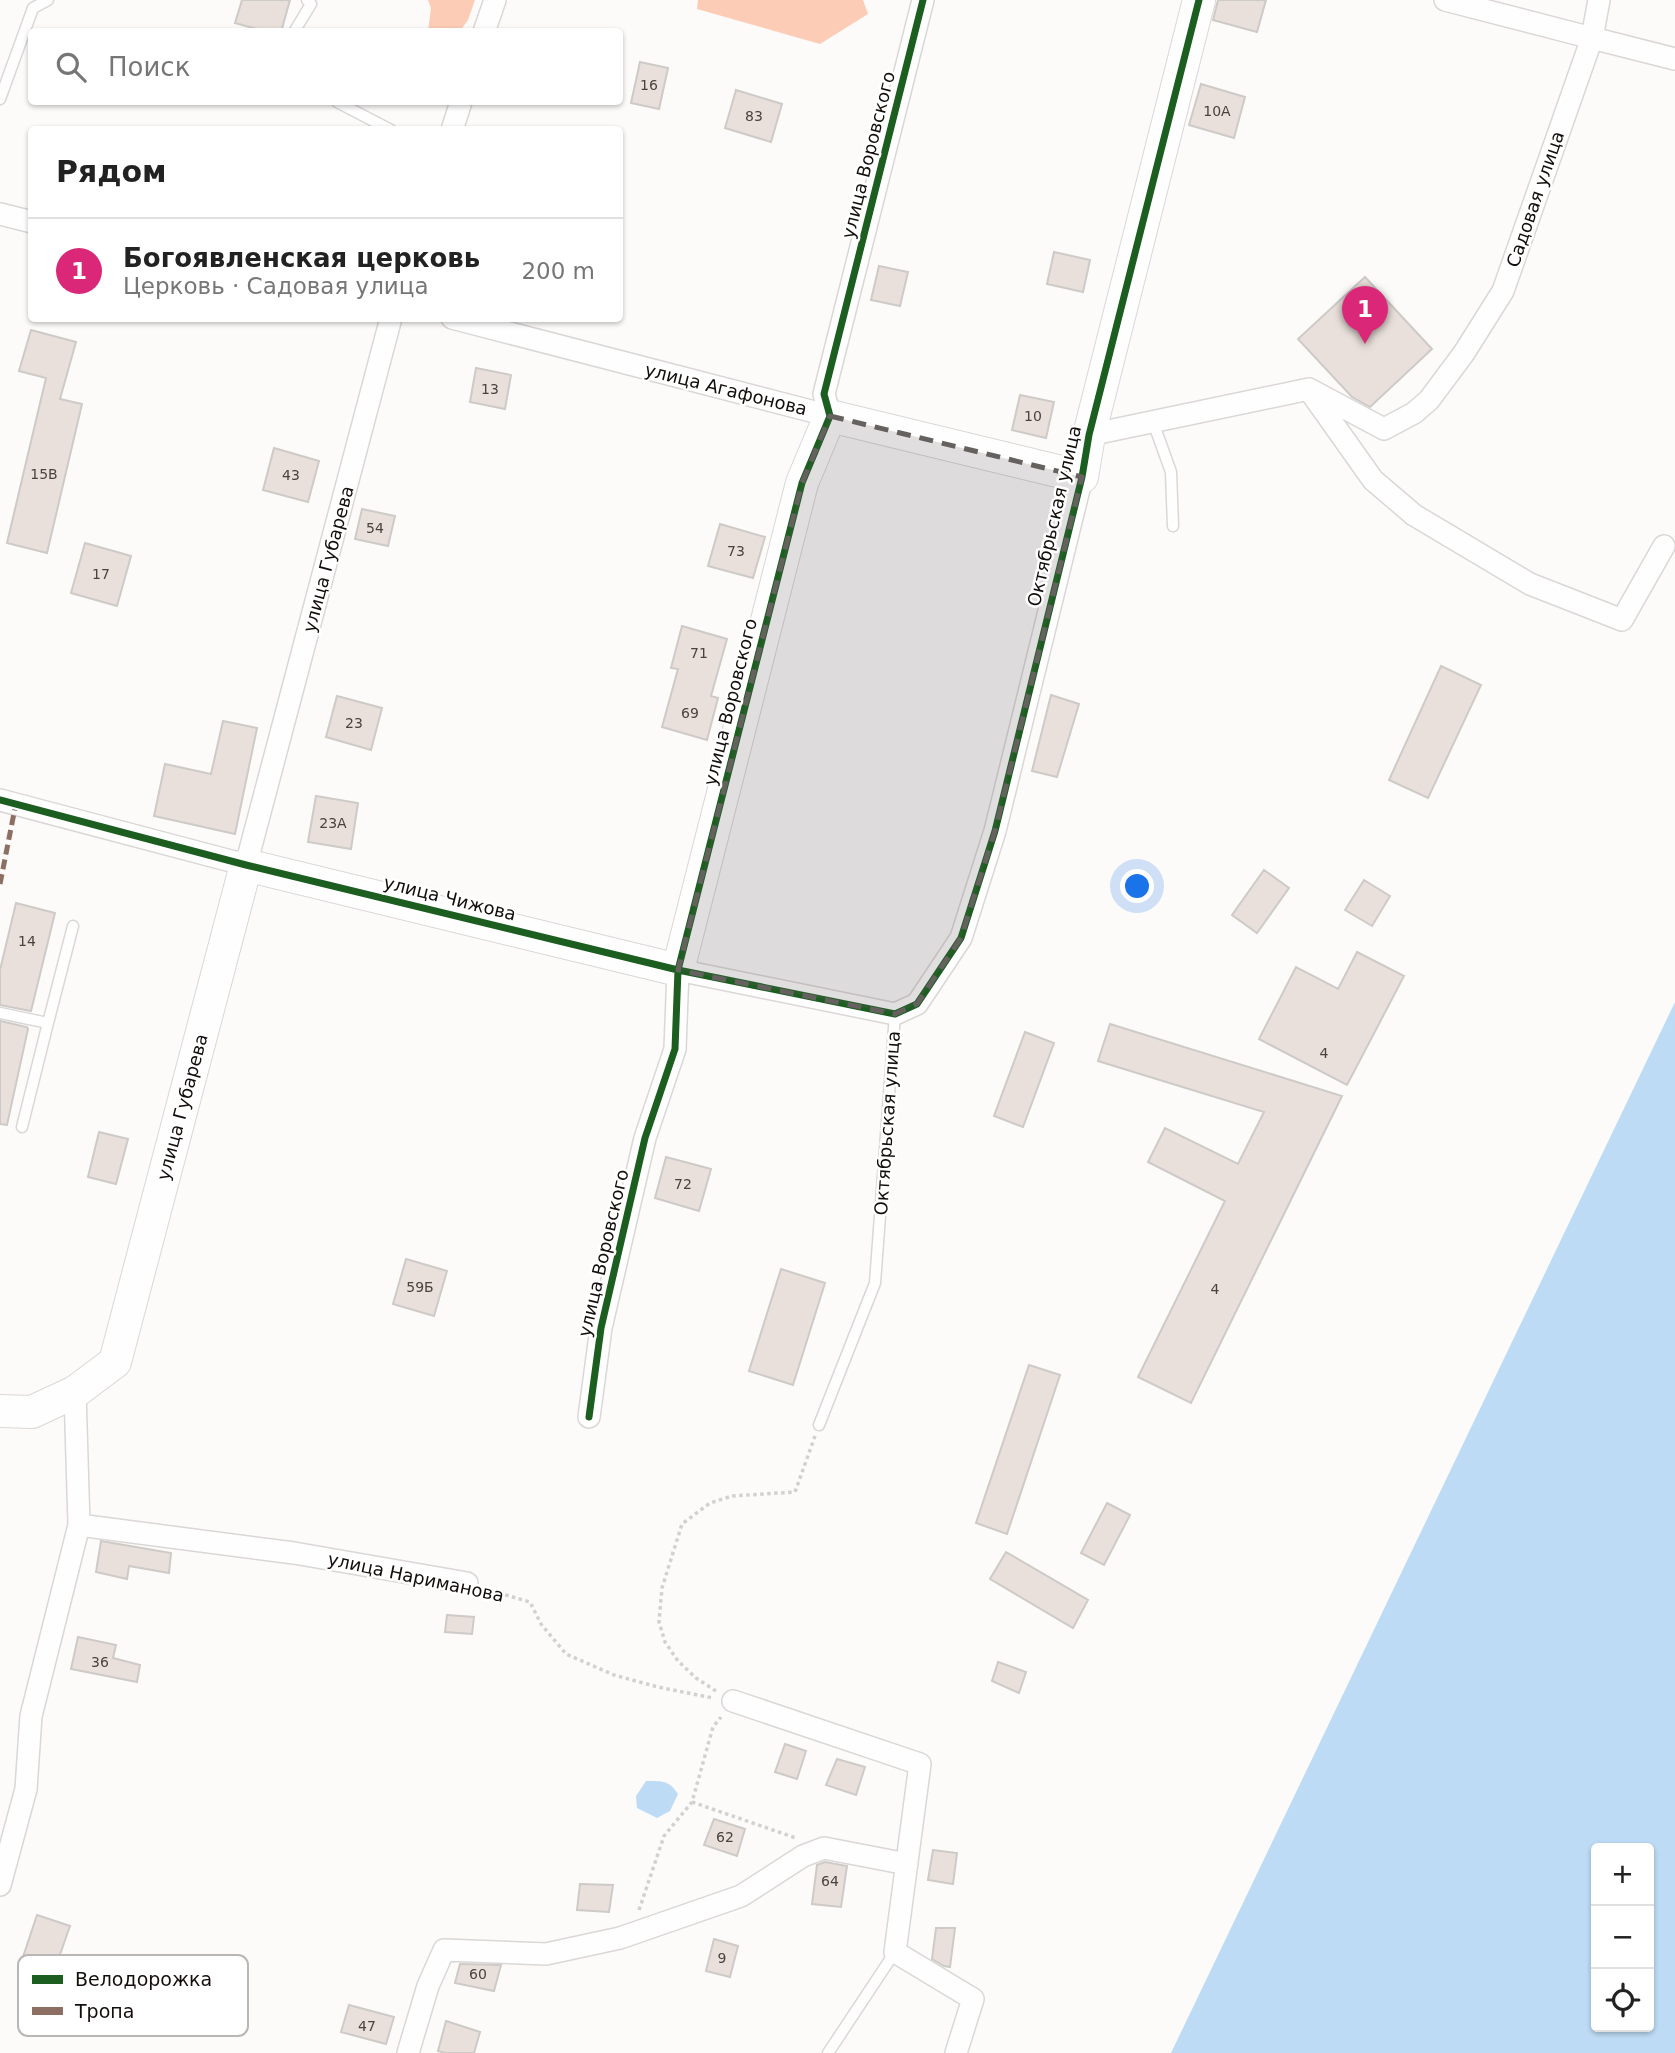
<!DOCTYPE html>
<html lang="ru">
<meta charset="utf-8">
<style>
body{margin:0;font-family:"DejaVu Sans",sans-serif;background:#f2f2f2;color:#222}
.controls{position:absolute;right:21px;bottom:21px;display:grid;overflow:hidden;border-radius:7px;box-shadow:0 2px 5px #0004}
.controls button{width:63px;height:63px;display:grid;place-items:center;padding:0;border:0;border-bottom:2px solid #e0e0e0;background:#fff;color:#222;font:35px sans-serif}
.you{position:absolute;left:1138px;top:887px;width:24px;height:24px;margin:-18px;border:5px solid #fff;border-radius:50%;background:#1a73e8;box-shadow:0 0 0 10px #1a73e833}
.badge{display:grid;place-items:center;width:46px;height:46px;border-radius:50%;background:#db2777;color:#fff;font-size:23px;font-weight:700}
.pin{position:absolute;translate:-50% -58px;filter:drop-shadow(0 2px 4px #0008)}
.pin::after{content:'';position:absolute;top:37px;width:24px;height:21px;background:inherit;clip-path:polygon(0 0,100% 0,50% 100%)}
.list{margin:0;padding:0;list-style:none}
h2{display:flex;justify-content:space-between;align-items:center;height:91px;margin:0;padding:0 28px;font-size:30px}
h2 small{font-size:23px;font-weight:400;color:#767676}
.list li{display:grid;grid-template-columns:46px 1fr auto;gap:21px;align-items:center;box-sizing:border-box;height:105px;padding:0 28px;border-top:2px solid #e0e0e0}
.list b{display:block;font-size:26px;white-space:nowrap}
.list p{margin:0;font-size:23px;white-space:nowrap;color:#767676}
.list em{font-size:23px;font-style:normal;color:#767676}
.icon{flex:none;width:38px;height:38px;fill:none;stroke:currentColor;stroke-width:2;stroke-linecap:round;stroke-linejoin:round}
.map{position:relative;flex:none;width:1675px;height:2053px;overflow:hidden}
.search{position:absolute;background:#fff;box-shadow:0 2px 5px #0004;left:28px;top:28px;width:595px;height:77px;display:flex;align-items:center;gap:18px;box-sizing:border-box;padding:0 24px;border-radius:7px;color:#767676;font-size:26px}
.panel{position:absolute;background:#fff;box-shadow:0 2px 5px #0004;left:28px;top:126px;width:595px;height:196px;border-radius:7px}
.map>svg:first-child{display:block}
.forest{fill:#fdccb6}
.water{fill:#bddbf5;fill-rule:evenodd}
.building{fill:#eae0db;stroke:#cdcac7;stroke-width:2}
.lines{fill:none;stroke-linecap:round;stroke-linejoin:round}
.lane-casing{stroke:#dad7d6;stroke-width:13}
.street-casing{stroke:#dad7d6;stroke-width:24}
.secondary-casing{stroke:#dad7d6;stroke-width:34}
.path{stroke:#d2d1d1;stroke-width:3.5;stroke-dasharray:3.5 3.5;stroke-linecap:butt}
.lane{stroke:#fffefe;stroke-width:10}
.street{stroke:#fffefe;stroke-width:21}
.secondary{stroke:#fffefe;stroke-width:32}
.quiet{stroke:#8d6e63;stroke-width:5;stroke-dasharray:10 5;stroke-linecap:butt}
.cycleway-casing{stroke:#fff;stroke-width:11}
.cycleway{stroke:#1b5e20;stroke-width:7}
.marked{fill:#65615f;fill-opacity:0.2;stroke:#65615f;stroke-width:5;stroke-dasharray:14 9;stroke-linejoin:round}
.labels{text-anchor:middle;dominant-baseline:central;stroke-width:5;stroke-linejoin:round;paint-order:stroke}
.number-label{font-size:14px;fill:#494240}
.street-label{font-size:18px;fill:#130e0c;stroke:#fff}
.key{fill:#fff;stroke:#b8b7b6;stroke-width:2}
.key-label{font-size:19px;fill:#130e0c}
</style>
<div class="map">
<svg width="1675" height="2053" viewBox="0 0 1675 2053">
<rect width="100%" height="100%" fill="#fcfbfa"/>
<!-- forest -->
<path class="forest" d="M428 0H475L468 20 460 31 428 32 431 8Z
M698 0H863L868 14 820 44 697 9Z"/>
<!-- water -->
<path class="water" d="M1675 1002V2053H1171ZM1596 1848H1649V2027H1596Z
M646 1781C662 1781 669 1780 678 1794L670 1811 657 1818 637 1808 636 1796Z"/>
<!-- building -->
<path class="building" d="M242 0H290L281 32H268L235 23Z
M1218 0H1266L1257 32 1213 20Z
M640 62 668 68 659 109 631 103Z
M1201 84 1245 97 1234 138 1189 125Z
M736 90 782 104 771 142 725 128Z
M1054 252 1090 260 1083 292 1047 284Z
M879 266 908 272 900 306 871 300Z
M1365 277 1432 349 1370 407 1352 397 1298 339Z
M31 330 76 342 60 399 82 404 47 553 7 543 46 378 19 371Z
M476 368 511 375 505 409 470 402Z
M1020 395 1054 402 1046 438 1012 430Z
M274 448 319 461 308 502 263 490Z
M362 509 395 516 388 546 355 539Z
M720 524 765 537 753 578 708 566Z
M85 543 131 556 117 606 71 593Z
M682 626 727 639 711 696 718 698 707 740 662 727 678 669 671 668Z
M1441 666 1481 685 1428 798 1389 780Z
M1051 695 1079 704 1057 777 1032 771Z
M337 696 382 708 371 750 326 737Z
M223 721 257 728 235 834 154 816 165 764 211 774Z
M316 796 358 803 351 849 308 842Z
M1264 870 1289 888 1257 933 1232 915Z
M1364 880 1390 896 1372 926 1345 910Z
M16 903 55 913 31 1011 0 1005V970Z
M1357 952 1404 976 1347 1085 1259 1039 1296 967 1338 989Z
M0 1021 27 1027 28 1029 7 1125 0 1124Z
M1110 1024 1342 1096 1191 1403 1138 1377 1225 1201 1148 1162 1165 1128 1238 1164 1264 1112 1098 1061Z
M1025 1032 1054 1043 1023 1127 994 1116Z
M99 1132 128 1139 116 1184 88 1177Z
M666 1157 711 1169 699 1211 655 1198Z
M406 1259 447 1271 434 1316 393 1304Z
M781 1269 825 1283 793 1385 749 1371Z
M1029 1365 1060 1375 1007 1534 976 1523Z
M1107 1503 1130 1515 1104 1565 1081 1553Z
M101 1541 171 1553 169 1573 129 1566 127 1579 96 1572Z
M1006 1552 1088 1600 1073 1628 990 1579Z
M447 1615 474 1617 472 1634 445 1632Z
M78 1637 116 1645 113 1658 140 1665 137 1682 71 1669Z
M998 1662 1026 1672 1019 1693 992 1681Z
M785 1744 806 1751 797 1779 775 1772Z
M837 1759 865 1767 856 1795 826 1785Z
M714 1819 745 1829 737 1856 704 1845Z
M933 1850 957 1853 953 1884 928 1880Z
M825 1862 847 1866 841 1907 812 1904 817 1865Z
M580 1884 613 1885 609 1912 577 1910Z
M37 1915 70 1926 50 1983 18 1972Z
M936 1928H955L950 1967 944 1966 932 1959Z
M714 1939 738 1946 730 1977 706 1971Z
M460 1964 501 1965 494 1991 455 1983Z
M349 2005 394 2017 386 2044 341 2032Z
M446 2021 480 2032 474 2053H446L438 2051Z"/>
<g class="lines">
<!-- lane casing -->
<g class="lane-casing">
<path id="lane" d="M294 32 311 4 307 0
M0 99 33 8 48 0
M337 102 391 130
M1153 422 1171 472 1173 526
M0 1013 48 1023 22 1127
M48 1023 73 926
M819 1425 875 1283 895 1014
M828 2053 895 1952"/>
</g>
<!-- street casing -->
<g class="street-casing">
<path id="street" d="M1599 0 1592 38 1675 59
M484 32 495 0
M452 130 461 102
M0 214 32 222
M452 318 830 416 824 394 923 0
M1312 394 1373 480 1414 515 1530 584 1622 620 1664 546
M1089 435 1309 389 1384 429 1414 413 1429 400 1464 353 1503 291 1592 38 1445 0
M0 800 246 865 391 318
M589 1417 601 1328 645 1138 675 1049 678 970 895 1014 917 1004 961 938 995 831 1082 477
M79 1525 294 1553 467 1583
M733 1701 920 1764 895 1952 973 1999 956 2053
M0 1885 26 1789 31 1716 79 1525 75 1392
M408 2053 428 1986 444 1950 546 1954 620 1938 741 1896 803 1856 824 1848 907 1864"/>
</g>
<!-- secondary casing -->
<g class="secondary-casing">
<path id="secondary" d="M0 1411 32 1412 75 1392 115 1362 246 865 678 970 802 483 830 416 1082 477 1089 435 1199 0"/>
</g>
<!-- path -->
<path class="path" d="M485 1589 530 1602 541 1624 566 1654 614 1675 658 1687 713 1698
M716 1691 696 1678 678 1661 665 1642 659 1622 662 1588 682 1524 710 1503 732 1496 795 1492 815 1436
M692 1802 796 1838
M639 1910 664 1836 692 1802 713 1727 721 1717"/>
<!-- lane -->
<use href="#lane" class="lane"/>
<!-- street -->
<use href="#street" class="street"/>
<!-- secondary -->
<use href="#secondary" class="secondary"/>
<!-- quiet -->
<path class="quiet" d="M0 884 16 803"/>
<!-- cycleway casing -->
<g class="cycleway-casing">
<path id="cycleway" d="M0 800 246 865 678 970 895 1014 917 1004 961 938 995 831 1082 477 1089 435 1199 0
M589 1417 601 1328 645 1138 675 1049 678 970 802 483 830 416 824 394 923 0"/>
</g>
<!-- cycleway -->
<use href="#cycleway" class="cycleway"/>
</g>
<!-- marked area -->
<path class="marked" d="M830 416 1082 477 995 831 961 938 917 1004 895 1014 678 970 802 483Z"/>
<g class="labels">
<!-- number labels -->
<g class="number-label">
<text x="649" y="85">16</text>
<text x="1217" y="111">10А</text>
<text x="754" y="116">83</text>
<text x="490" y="389">13</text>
<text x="1033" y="416">10</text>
<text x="44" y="474">15В</text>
<text x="291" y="475">43</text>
<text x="375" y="528">54</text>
<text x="736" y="551">73</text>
<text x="101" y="574">17</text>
<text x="699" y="653">71</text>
<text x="690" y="713">69</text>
<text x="354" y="723">23</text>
<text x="333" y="823">23А</text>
<text x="27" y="941">14</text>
<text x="1324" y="1053">4</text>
<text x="683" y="1184">72</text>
<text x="420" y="1287">59Б</text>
<text x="1215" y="1289">4</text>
<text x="100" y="1662">36</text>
<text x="725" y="1837">62</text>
<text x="830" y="1881">64</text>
<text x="722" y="1958">9</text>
<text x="478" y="1974">60</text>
<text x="367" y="2026">47</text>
</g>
<!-- street labels -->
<g class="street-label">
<text transform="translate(868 155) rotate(-76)">улица Воровского</text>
<text transform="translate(1535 199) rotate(-71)">Садовая улица</text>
<text transform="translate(726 389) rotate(14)">улица Агафонова</text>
<text transform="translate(1054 516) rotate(-77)">Октябрьская улица</text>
<text transform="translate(328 559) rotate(-75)">улица Губарева</text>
<text transform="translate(730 702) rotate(-76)">улица Воровского</text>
<text transform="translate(450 898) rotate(14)">улица Чижова</text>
<text transform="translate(182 1107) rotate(-75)">улица Губарева</text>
<text transform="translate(887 1123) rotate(-86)">Октябрьская улица</text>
<text transform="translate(603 1253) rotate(-77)">улица Воровского</text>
<text transform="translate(416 1577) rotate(12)">улица Нариманова</text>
</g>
</g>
<!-- legend -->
<rect x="18" y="1955" width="230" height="81" rx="10" class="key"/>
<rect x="32" y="1975" width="31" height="9" fill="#1b5e20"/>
<rect x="32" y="2007" width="31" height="8" fill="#8d6e63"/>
<g class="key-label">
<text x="75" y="1986">Велодорожка</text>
<text x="75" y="2018">Тропа</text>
</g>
</svg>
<div class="controls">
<button>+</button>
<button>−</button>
<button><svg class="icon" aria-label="locate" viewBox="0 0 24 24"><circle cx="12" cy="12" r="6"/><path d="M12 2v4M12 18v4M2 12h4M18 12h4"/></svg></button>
</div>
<div class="you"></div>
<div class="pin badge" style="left:1365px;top:344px">1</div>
<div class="search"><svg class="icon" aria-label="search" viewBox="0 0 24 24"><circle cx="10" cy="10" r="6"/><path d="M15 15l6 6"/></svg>Поиск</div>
<section class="panel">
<h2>Рядом<small></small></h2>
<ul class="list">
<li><span class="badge">1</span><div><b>Богоявленская церковь</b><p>Церковь · Садовая улица</p></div><em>200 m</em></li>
</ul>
</section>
</div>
